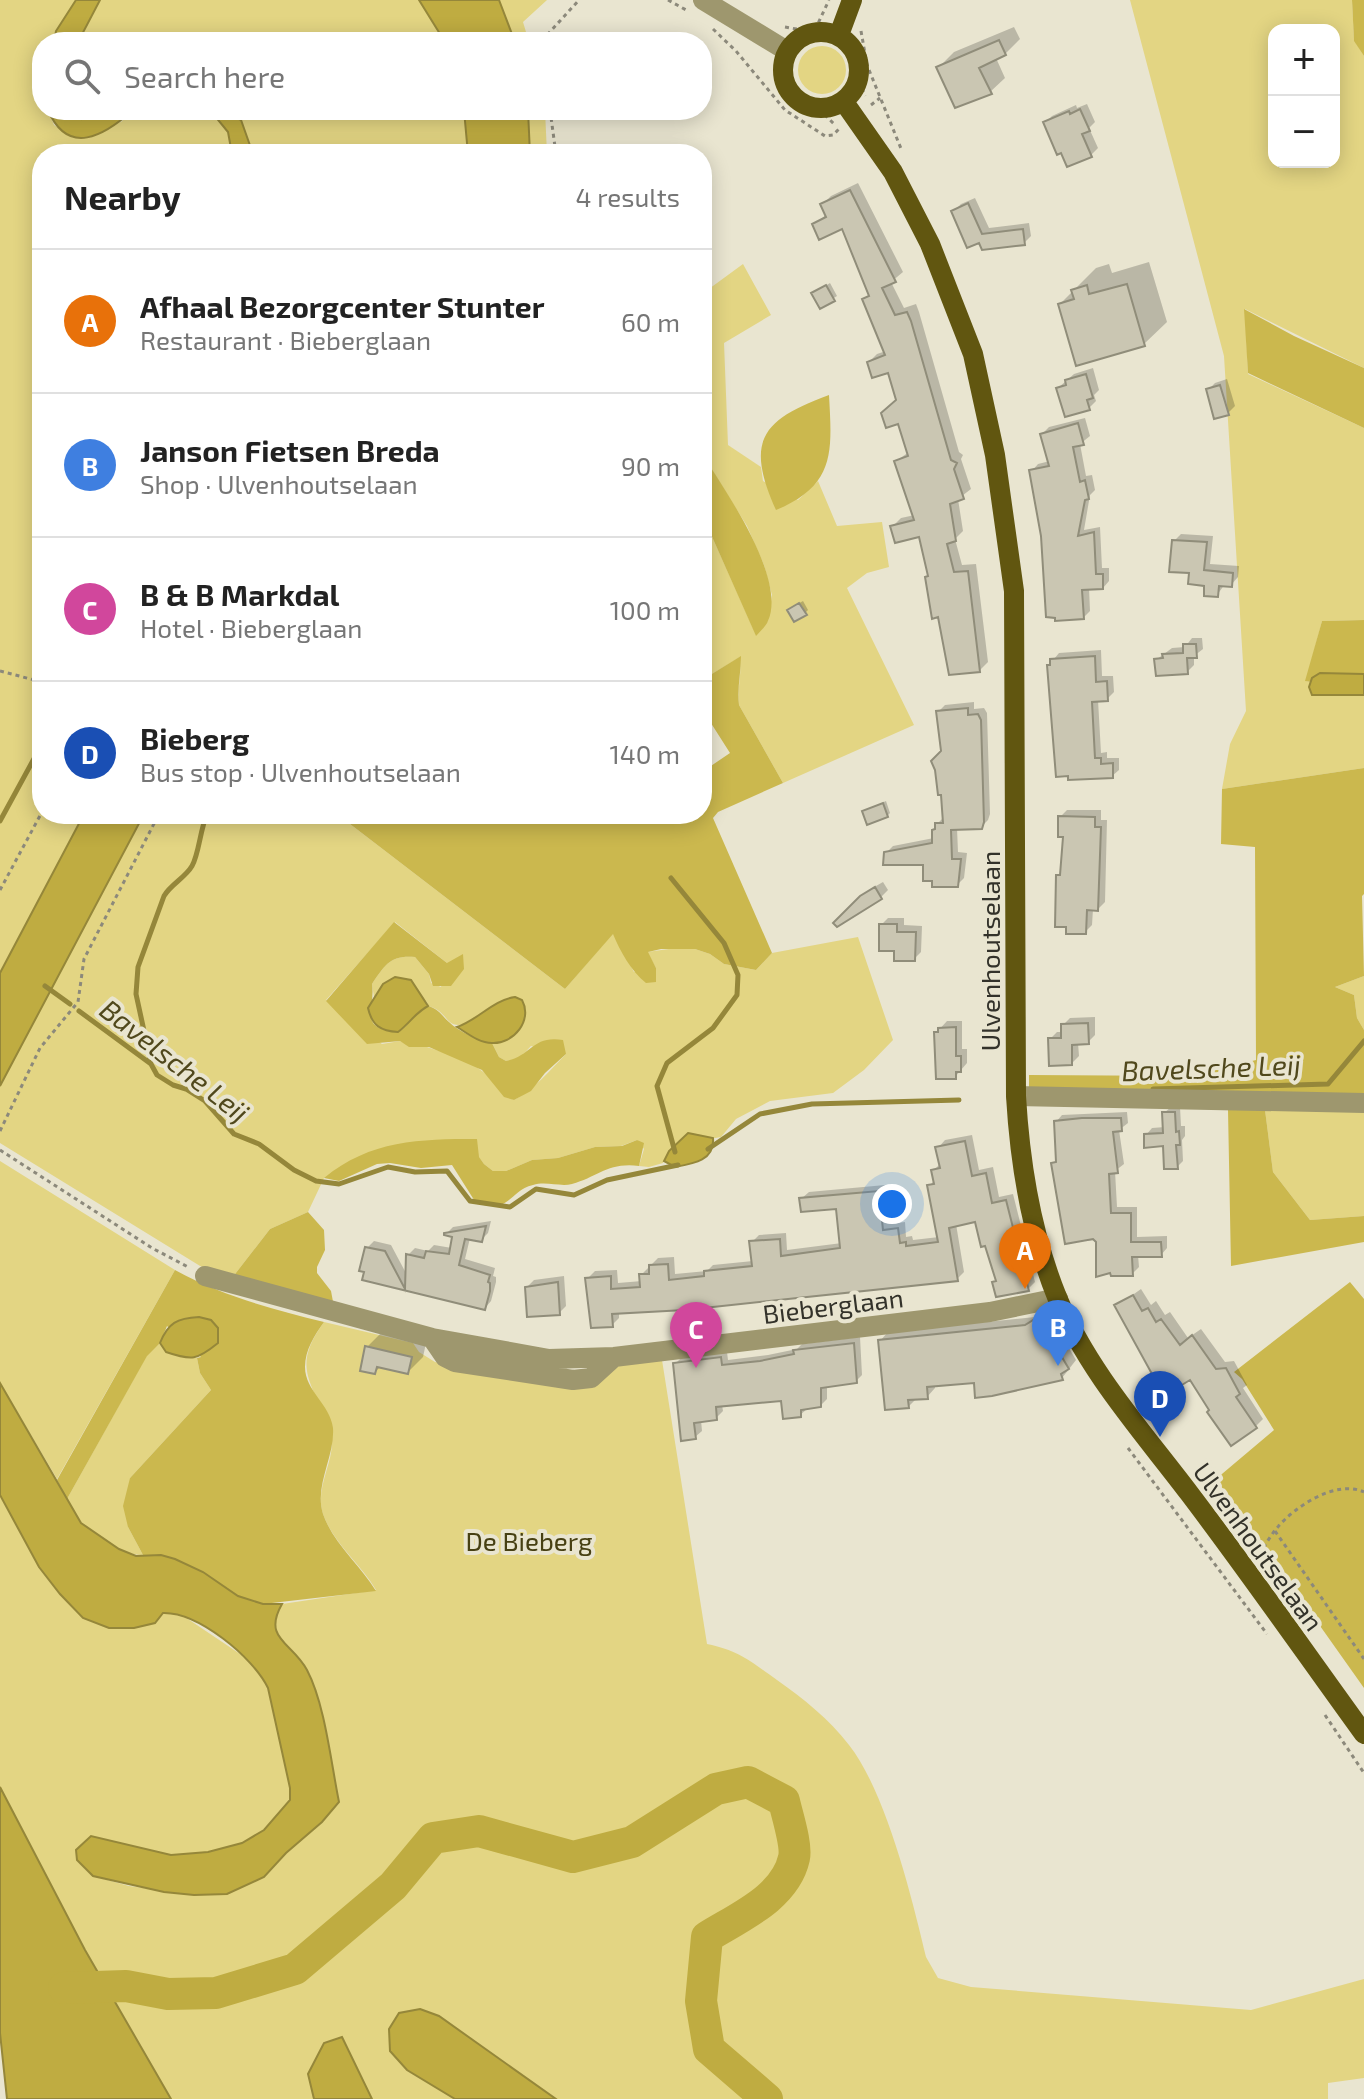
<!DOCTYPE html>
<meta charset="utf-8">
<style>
body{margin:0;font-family:"Exo 2",sans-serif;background:#f2f2f2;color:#222}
.controls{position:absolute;right:24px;top:24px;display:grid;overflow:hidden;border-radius:16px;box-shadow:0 4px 20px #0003}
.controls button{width:72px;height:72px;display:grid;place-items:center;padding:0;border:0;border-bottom:2px solid #e0e0e0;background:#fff;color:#222;font:40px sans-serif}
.you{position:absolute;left:892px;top:1204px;width:28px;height:28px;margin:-20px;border:6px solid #fff;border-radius:50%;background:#1a73e8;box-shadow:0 0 0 12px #1a73e833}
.badge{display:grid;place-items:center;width:52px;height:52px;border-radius:50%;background:#8f7f26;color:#fff;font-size:26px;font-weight:700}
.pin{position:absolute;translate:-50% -66px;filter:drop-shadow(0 2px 4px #0008)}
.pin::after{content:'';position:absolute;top:42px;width:28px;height:24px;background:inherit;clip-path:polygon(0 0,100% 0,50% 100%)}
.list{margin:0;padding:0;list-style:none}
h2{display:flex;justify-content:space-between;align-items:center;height:104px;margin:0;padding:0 32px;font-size:34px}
h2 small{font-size:26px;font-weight:400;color:#767676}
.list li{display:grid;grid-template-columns:52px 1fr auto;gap:24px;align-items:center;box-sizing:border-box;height:144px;padding:0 32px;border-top:2px solid #e0e0e0}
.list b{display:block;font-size:30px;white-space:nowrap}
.list p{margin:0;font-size:26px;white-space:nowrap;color:#767676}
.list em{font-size:26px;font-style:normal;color:#767676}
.icon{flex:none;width:44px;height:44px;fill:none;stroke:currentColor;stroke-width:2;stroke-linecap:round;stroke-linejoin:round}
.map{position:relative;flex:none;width:1364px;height:2099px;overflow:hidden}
.search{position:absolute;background:#fff;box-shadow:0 4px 20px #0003;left:32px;top:32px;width:680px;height:88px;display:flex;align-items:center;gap:20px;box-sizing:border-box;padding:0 28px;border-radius:32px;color:#767676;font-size:30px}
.panel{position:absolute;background:#fff;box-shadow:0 4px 20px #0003;left:32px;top:144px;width:680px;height:680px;border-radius:32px}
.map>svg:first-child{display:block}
.green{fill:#e3d583;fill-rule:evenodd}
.forest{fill:#cbb84e}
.water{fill:#bfac41;stroke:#95873a;stroke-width:2}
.shadow{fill:#0003}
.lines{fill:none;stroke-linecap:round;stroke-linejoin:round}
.stream{stroke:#95873a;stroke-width:5}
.river{stroke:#bfac41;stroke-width:32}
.building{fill:#cac6b2;stroke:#908d7a;stroke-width:2}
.path{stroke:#8c897b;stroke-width:3;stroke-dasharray:4 4;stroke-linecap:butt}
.minor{stroke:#9e976e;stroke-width:20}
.major{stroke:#615610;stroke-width:20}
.labels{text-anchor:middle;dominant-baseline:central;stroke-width:8;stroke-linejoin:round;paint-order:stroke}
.street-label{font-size:26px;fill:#33322a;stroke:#e9e5d0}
.park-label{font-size:26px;fill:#474013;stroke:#e9e5d0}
.water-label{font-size:28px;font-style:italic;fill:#50481c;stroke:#e9e5d0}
</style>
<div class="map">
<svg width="1364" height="2099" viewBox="0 0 1364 2099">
<rect width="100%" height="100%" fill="#e9e5d0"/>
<!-- green -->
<path class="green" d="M0 0H76L56 31 54 42H42V110H48L54 125 67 134 121 122 133 110H464L468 154H42V814H84L0 973Z
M100 0H419L445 42H78Z
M499 0H547L523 22 529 42H515Z
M1130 0H1352L1354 40 1364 56V368L1245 309 1248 374 1364 428V620L1322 621 1306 681 1311 682 1309 687 1312 695H1364V768L1222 789 1230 744 1246 711 1224 356ZM1274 30H1334V162H1274Z
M798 70a24 24 0 1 1 48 0a24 24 0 1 1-48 0Z
M528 110H545L547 154H530Z
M743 264 771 315 724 343 728 445 761 467 763 481 798 500 818 481 837 526 882 522 889 567 867 573 847 588 914 725 783 783 739 705C737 688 742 674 740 657L702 680V514L756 635 768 621 772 595 764 565 747 526 702 454V294Z
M144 814H337L565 989 613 933 634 972 656 968 647 952 676 948 695 949 710 954 724 964 756 970 772 953 858 937 893 1040 864 1070 833 1093 770 1101 736 1119 721 1137 710 1139 702 1135 669 1151 663 1163 649 1167 639 1166 644 1149 637 1140 621 1146 595 1147 558 1158 532 1160 506 1171H493L484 1164 465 1139 324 1178 308 1212 270 1229 232 1278 205 1269 0 1143V1086ZM395 922 447 963 441 987 431 983 429 974 415 957C390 955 385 965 372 984L374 997 383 984 427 1002 428 1006C452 1012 443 1034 474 1021L506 1041 492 1043 499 1057 506 1061 519 1059 531 1046 566 1054C550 1070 534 1090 514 1100 498 1094 495 1080 482 1071 470 1061 445 1053 430 1048 420 1044 409 1047 400 1041L382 1044 326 1000Z
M1364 976V1030L1357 1018 1354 995 1335 987Z
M1265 1110 1364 1111V1216L1310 1220 1273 1172Z
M0 1161 175 1270 57 1479 0 1383Z
M324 1322 413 1343 419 1352 435 1362 562 1386 607 1365 662 1360 707 1644C740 1651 750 1661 777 1680 804 1699 829 1719 849 1745 886 1792 912 1898 926 1957L938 1978 971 1987 1251 2010 1364 1979V2078L1328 2083V2099H171L85 1950 0 1787V1495L39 1567 60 1594 83 1618 179 1613 249 1660 260 1672 268 1688 290 1788V1800L264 1830 242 1843 208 1852 171 1855 91 1836 84 1868 93 1876 129 1886 194 1895 264 1877 286 1853 322 1822 339 1802 274 1630V1618L282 1604 376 1590C361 1564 333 1543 323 1514 315 1489 332 1466 332 1442 332 1434 327 1426 325 1418 308 1376 294 1364 324 1322Z
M160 1343 166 1352 197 1358 200 1373 211 1390 130 1478 128 1527 143 1555C125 1556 91 1536 80 1522 75 1516 71 1506 67 1499L147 1355Z"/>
<!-- forest -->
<path class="forest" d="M1352 0H1364V56L1354 41Z
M1244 309 1294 336 1364 368V428L1248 373Z
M829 395C832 451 836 485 776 510 745 441 761 420 829 395Z
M702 454C725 490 787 578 768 621 766 626 760 632 756 636L702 514Z
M1364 620V674L1312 678 1311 682 1305 681 1322 621Z
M741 656C741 673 737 688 739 705L783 783 718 812 713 818 772 953 756 970 724 964 710 954 695 949H661L648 952 656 968V982L646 983C631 971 620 951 613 934L565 989 337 814H425L448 819 463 814H702V772L730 753 702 709V680Z
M1364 768V894L1362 896 1364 976 1335 987 1354 995 1357 1018 1364 1030V1094L1029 1089V1075L1192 1076 1256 1060 1255 847 1221 844 1222 789Z
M394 922 447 963 463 954 464 969 451 986H433L429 974 415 957C390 955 385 965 372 984 376 1009 356 1029 399 1032L407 1025 412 1016 428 1006C439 1009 441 1015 449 1022 459 1032 478 1040 492 1043L499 1057 506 1061C532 1056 532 1035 563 1040L566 1054 545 1073 531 1091 514 1100 504 1097 482 1070 429 1047H409L400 1041 367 1044 326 1001Z
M1228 1110H1265L1273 1172 1310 1220 1364 1216V1242L1231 1266Z
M477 1139 479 1157 484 1164 493 1171H506L532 1160 558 1158 595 1147 622 1146 637 1140 644 1143 639 1166C608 1162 598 1177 572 1184 560 1187 546 1181 533 1185 508 1191 512 1214 476 1203L452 1165 421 1168 390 1163 377 1164 339 1181 324 1178C370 1140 420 1139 477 1139Z
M308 1212 324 1230 325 1250 317 1267V1273L331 1291 334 1307 232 1278 270 1229Z
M175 1270C225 1297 269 1308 324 1322 314 1336 305 1350 305 1367 305 1391 330 1404 333 1428 335 1457 314 1485 323 1514 333 1543 360 1565 376 1591L263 1604 237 1596 203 1572 161 1555H143L128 1527 123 1506 130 1478 211 1390 200 1373 197 1358 201 1357 167 1326 160 1343 147 1356 67 1499 57 1480Z
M1350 1282 1364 1299V1688L1216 1479 1274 1430 1242 1379 1234 1372Z"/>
<!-- water -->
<path class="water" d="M76 0H100L78 42H54L56 31Z
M419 0H499L515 42H445Z
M48 110H72L82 119 103 110H133C104 136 68 157 48 110Z
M210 110H228L233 116 241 120 253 154H232L228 132Z
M464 110H528L530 154H468Z
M1320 673 1364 674V695H1312L1309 687 1312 678Z
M84 814H144L0 1086V973Z
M395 977 411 980 428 1006C415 1013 410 1023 398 1032 381 1031 372 1026 368 1008L383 984Z
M515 997 522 1000C533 1020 514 1044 492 1043 479 1043 467 1033 457 1027 478 1020 493 1000 515 997Z
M688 1133 713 1138C715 1161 692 1164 675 1167L664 1161 669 1151Z
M199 1317 211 1320 218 1328V1343C197 1360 192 1361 166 1352L160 1343C168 1323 177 1318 199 1317Z
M0 1383 81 1523 119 1549 136 1556 161 1555 175 1559 203 1572 238 1596 263 1604H282C262 1639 292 1642 307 1670 325 1704 331 1763 339 1802L322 1822 286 1853 264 1877 227 1894 194 1895 164 1892 93 1876 77 1860 76 1850 91 1836 171 1855 208 1852 242 1843 264 1830 290 1800V1788L268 1688C253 1657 198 1612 163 1613L155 1623 134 1628H109L83 1618 60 1594 39 1567 0 1495Z
M0 1787 85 1950 171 2099H7L0 2033Z
M420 2009 439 2016 556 2099H455L407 2070 390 2051 389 2029 399 2013Z
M342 2037 372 2099H314L308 2074 324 2043Z"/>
<!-- shadow -->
<path class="shadow" d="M1014 27 1020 39 1005 54 996 58 1005 78 990 92 939 67 954 52Z
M1087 104 1095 122 1089 128 1098 148 1091 155 1068 165 1045 123 1052 116 1076 105 1077 108Z
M858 183 903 272 891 282 904 308 916 304 919 312 959 452 963 455 961 459 971 489 958 499 963 531 955 539 962 565 976 564 988 662 980 670 930 575 920 535 893 526 901 518 915 515 896 461 909 452 898 399 889 371 869 362 877 354 886 351 865 299 870 294 844 226 814 225 827 214 823 204 831 196Z
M975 198 989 228 1029 223 1031 236 1024 243 980 240 954 211 961 204Z
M1149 262 1167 322 1144 344 1060 304 1096 268 1109 264 1112 273Z
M830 283 837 296 821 306 817 291Z
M1093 368 1099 390 1094 395 1096 401 1089 408 1058 388 1074 374Z
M1227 379 1235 406 1228 413 1208 390 1215 383Z
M1085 418 1090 436 1080 444 1086 476 1092 475 1095 490 1090 495 1084 530 1100 527 1102 568H1109V581L1103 588H1089L1090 611 1083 618 1043 536 1032 471 1038 464 1050 461 1042 434 1049 427Z
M1181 534 1213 536 1210 564 1239 566 1238 577 1231 585 1225 584 1217 595 1191 571 1174 541Z
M803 601 808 610 805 613 792 607Z
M1192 638H1202L1203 649 1194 656V665L1187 672 1156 660 1172 648 1185 647Z
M1101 650 1102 676H1113L1114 692 1107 699 1098 700 1101 753 1107 752V758H1119V770L1112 776 1070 778 1049 665 1059 653Z
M974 702V709L984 708 987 713 990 814 988 820 981 827 957 828 958 852 967 853 964 878 957 885 925 863 886 853 893 846 934 838 937 824 944 817 943 751 938 712 945 705Z
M886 801 890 813 887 816 864 811Z
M1067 810H1101V820H1107L1105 902 1098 909H1093L1092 925 1085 932 1058 876 1063 871 1065 835 1060 817Z
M883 882 888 890 881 897 837 925 869 890Z
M888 918H904V925L922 926 921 952 914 959 896 949 881 925Z
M1095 1017V1035L1088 1042 1078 1043 1079 1056 1072 1063 1050 1039 1057 1032H1063V1025L1070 1018Z
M947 1021H962V1049H967V1063L955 1077 936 1033Z
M1171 1107H1180L1181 1126H1185V1136L1182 1140 1183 1161 1177 1167 1165 1144 1146 1135 1152 1128 1165 1127 1164 1113Z
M1127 1112 1128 1123 1119 1130 1124 1164 1115 1171 1117 1207H1137V1237L1167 1236V1248L1161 1255H1138L1139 1267 1132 1274 1097 1240 1067 1242 1053 1164 1058 1159 1056 1122 1062 1115Z
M972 1135 979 1170 993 1167 999 1197 1013 1194 1035 1282 1028 1289 977 1220 956 1224 964 1272 957 1279 619 1312V1318L612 1325 588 1278 595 1271 617 1270 618 1283 642 1281 641 1275 658 1258 674 1257 675 1274 707 1271 713 1265 753 1261 752 1242 759 1235 786 1233 787 1250 842 1243 838 1207 801 1199 809 1192 885 1185 889 1224 905 1222 906 1237 912 1236 913 1240 939 1237 929 1186 935 1180 933 1171 941 1163 938 1148 945 1140Z
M491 1221 488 1233 481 1240 470 1238 465 1259 495 1268 493 1276 496 1277V1282L491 1301 485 1308 364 1279 367 1248 374 1241 391 1245 407 1275 408 1255 415 1248 428 1251 434 1245 452 1248 454 1235 446 1234 453 1227Z
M564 1276 566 1306 559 1313 527 1287 534 1280Z
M1141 1289 1151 1305 1156 1301 1165 1315 1170 1312 1188 1338 1201 1329 1225 1362 1234 1361 1247 1385 1243 1388 1263 1419 1255 1427 1211 1410 1190 1378 1117 1306Z
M1047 1311 1076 1360 1062 1378 935 1384V1388L927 1397 917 1398 908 1407 880 1341 888 1332 1035 1317Z
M382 1332 426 1343 423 1357 408 1372 381 1366 375 1372 367 1347Z
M860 1337 862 1375 856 1381 827 1385V1399L820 1406 807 1409 800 1415 783 1398 722 1405 723 1411 716 1418 701 1420 702 1431 695 1437 675 1364 682 1357 727 1352 728 1360 768 1355 797 1349 802 1344Z"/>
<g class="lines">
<!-- stream -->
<path class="stream" d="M0 821 42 744
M671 878 724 943 738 975 737 995 713 1028 667 1063 657 1086 675 1152
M45 986 70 1004
M79 1011 151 1064 157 1075 173 1085 186 1089 205 1101 234 1134 259 1144 294 1170 316 1181 339 1184 388 1167 415 1172 447 1171 470 1201 510 1207 536 1189 574 1195 607 1180 678 1165
M151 1063 136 994 138 967 164 896C171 884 185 878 192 866 199 854 200 830 207 814
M1153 1089 1328 1084 1364 1041
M708 1149 760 1114 812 1104 959 1100"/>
<!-- river -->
<path class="river" d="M64 1988 126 1986 168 1994 216 1993 295 1969 393 1886 433 1838 479 1831 573 1857 632 1842 716 1789 748 1782 784 1801C787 1815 797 1845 794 1858 785 1898 739 1917 707 1937L701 2001 709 2049 767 2099"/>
</g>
<!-- building -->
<path class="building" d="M999 40 1006 55 979 68 992 94 955 108 936 67Z
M1080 109 1090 131 1082 134 1092 157 1067 167 1061 153 1057 155 1043 122 1069 111 1070 114Z
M850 190 896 282 882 288 895 315 907 312 911 321 951 460 957 463 954 469 964 499 950 504 956 541 947 544 954 572 968 571 980 672 949 675 938 617 932 619 925 577 928 576 919 537 895 543 890 526 914 520 894 461 908 456 898 424 886 428 881 413 896 400 888 373 872 378 867 362 885 355 862 299 869 296 842 229 819 240 812 224 826 217 820 204Z
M968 203 982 234 1023 229 1025 245 982 250 979 243 967 248 951 211Z
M1127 284 1145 346 1076 366 1058 304 1074 299 1071 290 1087 285 1089 294Z
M826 285 835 301 820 309 811 293Z
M1086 374 1093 398 1087 400 1090 410 1065 417 1056 388 1066 385 1065 380Z
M1220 385 1229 415 1214 419 1206 389Z
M1078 423 1084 445 1073 447 1080 482 1085 480 1089 499 1085 500 1078 536 1094 532 1096 574H1103V589L1082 590 1084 619 1055 621V618L1046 617 1041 536 1029 470 1049 466 1040 434Z
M1172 540 1207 542 1204 570 1233 573 1232 587 1219 586 1218 597 1204 596V586L1188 584 1189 573 1169 572Z
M799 603 807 615 794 622 787 610Z
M1183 644H1196L1197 658H1187L1188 674 1156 676 1154 659 1163 658 1162 654 1183 653Z
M1095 656 1096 682 1107 681 1108 701 1092 702 1095 758H1101V764L1113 763V778L1068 780V776L1056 777 1047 665H1050V659Z
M968 708V715L978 714 981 720 984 822 982 829 951 830 952 859H961L958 887H932V881H923V865H883L884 852 932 843V830L935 829V823H943L941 795H938L935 770 931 761 941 751 936 711Z
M883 803 888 817 867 825 862 811Z
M1058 816 1095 817V827H1101L1098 911 1087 910 1086 934H1066V927H1055L1056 875H1060L1063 837H1058Z
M875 887 882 899 837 927 833 923 860 896Z
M879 924H897V932H916L915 961H894V951H879Z
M1088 1023 1089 1044 1072 1045V1065L1049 1066 1048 1038H1061V1024Z
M956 1027V1056H961V1072H956V1079H936L934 1032H938V1028Z
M1162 1112H1175L1176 1132 1179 1131 1180 1145H1176L1178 1169H1164L1163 1146 1144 1148V1134L1163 1133Z
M1082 1118H1121L1122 1131 1113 1132 1118 1173 1109 1174 1111 1213H1131V1242H1161L1162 1257H1132L1133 1276H1111L1110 1273 1096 1277V1242L1093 1239 1065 1244 1051 1163 1056 1162 1054 1121Z
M965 1141 972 1176 986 1173 992 1203 1006 1200 1029 1291 996 1297 992 1282 996 1281 985 1246 981 1247 975 1222 949 1228 958 1281 685 1310 612 1314 613 1327 591 1328 585 1278 611 1276V1289L640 1287 639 1274H649V1265L668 1264 669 1280 704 1276V1271L752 1266 749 1241 780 1239 781 1256 840 1248 836 1209 801 1212 799 1198 879 1191 883 1230 898 1228 900 1243 906 1242V1246L938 1242 927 1185 934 1184 931 1170 940 1168 935 1147Z
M486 1226 482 1242 465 1239 459 1265 490 1275 488 1282 490 1283V1291L485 1310 362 1280 364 1272 359 1271 365 1247 385 1251 405 1289 406 1254 424 1258 426 1251 449 1254 452 1237 444 1235V1233Z
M558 1282 560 1315 527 1317 525 1287Z
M1133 1295 1142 1311 1148 1308 1156 1322 1161 1319 1180 1345 1192 1335 1216 1369 1226 1368 1240 1394 1236 1397 1257 1428 1231 1446 1207 1412 1209 1410 1190 1380 1167 1394 1152 1374 1114 1305Z
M1038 1317 1069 1369 1061 1374 1063 1380 992 1396 975 1398 974 1383 927 1387 928 1399 908 1400 909 1408 885 1410 878 1340 1025 1325Z
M854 1343 857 1383 821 1388V1407L801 1410V1417L783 1419 781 1401 716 1407 717 1420 694 1423 696 1439 681 1441 673 1363 721 1357 722 1365 760 1361 794 1354 793 1350Z
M365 1346 412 1357 408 1374 377 1367 375 1374 360 1371Z"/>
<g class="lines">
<!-- path -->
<path class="path" d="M668 0 688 11
M785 27 814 32 829 0
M713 29 736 51 785 110 825 136 833 135 839 129
M861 31 867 65 902 151
M544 42 548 34 579 0
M859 81 865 96
M871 105 880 98
M819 109 836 126
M550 110 556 154
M0 671 42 682
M0 890 42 812
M0 1131 40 1048 78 1002 84 959 159 814
M0 1150 152 1248 190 1268
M1128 1448 1267 1634
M1275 1531 1364 1659
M1259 1554C1265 1546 1270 1536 1277 1528 1294 1507 1336 1479 1364 1492
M1325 1715 1364 1773"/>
<!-- minor -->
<path class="minor" d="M703 0 787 51
M1016 1096 1364 1103
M205 1276 432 1338 549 1359 614 1357 990 1312 1058 1298
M432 1338 445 1357 455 1362 573 1380 591 1378 614 1357"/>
<!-- major -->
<path class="major" d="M783 70a38 38 0 1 1 76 0a38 38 0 1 1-76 0Z
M839 35 852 0
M844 102 893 172 930 244 973 354 995 455 1014 591 1016 1096C1020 1165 1031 1233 1057 1297 1087 1370 1142 1431 1189 1493 1249 1572 1306 1654 1364 1734"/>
</g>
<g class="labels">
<!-- street labels -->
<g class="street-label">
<text transform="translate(989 951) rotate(-90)">Ulvenhoutselaan</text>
<text transform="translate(833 1305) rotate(-7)">Bieberglaan</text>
<text transform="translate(1259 1546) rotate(54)">Ulvenhoutselaan</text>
</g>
<!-- park labels -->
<g class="park-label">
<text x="529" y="1540">De Bieberg</text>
</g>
<!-- water labels -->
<g class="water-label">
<text transform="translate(175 1060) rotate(38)">Bavelsche Leij</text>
<text transform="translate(1211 1067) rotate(-2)">Bavelsche Leij</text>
</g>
</g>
</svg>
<div class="controls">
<button>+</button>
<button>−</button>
</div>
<div class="you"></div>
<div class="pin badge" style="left:1025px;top:1289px;background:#e8710a">A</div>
<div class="pin badge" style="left:1058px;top:1366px;background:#3f7fe0">B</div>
<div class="pin badge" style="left:696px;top:1368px;background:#d1479c">C</div>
<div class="pin badge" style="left:1160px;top:1437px;background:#1a4fb4">D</div>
<div class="search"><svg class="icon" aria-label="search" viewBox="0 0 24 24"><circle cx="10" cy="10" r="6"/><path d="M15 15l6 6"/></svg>Search here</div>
<section class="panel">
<h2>Nearby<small>4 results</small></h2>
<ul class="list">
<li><span class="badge" style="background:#e8710a">A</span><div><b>Afhaal Bezorgcenter Stunter</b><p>Restaurant · Bieberglaan</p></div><em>60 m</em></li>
<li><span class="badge" style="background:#3f7fe0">B</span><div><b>Janson Fietsen Breda</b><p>Shop · Ulvenhoutselaan</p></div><em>90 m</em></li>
<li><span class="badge" style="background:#d1479c">C</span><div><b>B &amp; B Markdal</b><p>Hotel · Bieberglaan</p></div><em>100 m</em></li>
<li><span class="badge" style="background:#1a4fb4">D</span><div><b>Bieberg</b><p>Bus stop · Ulvenhoutselaan</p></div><em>140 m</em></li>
</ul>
</section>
</div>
